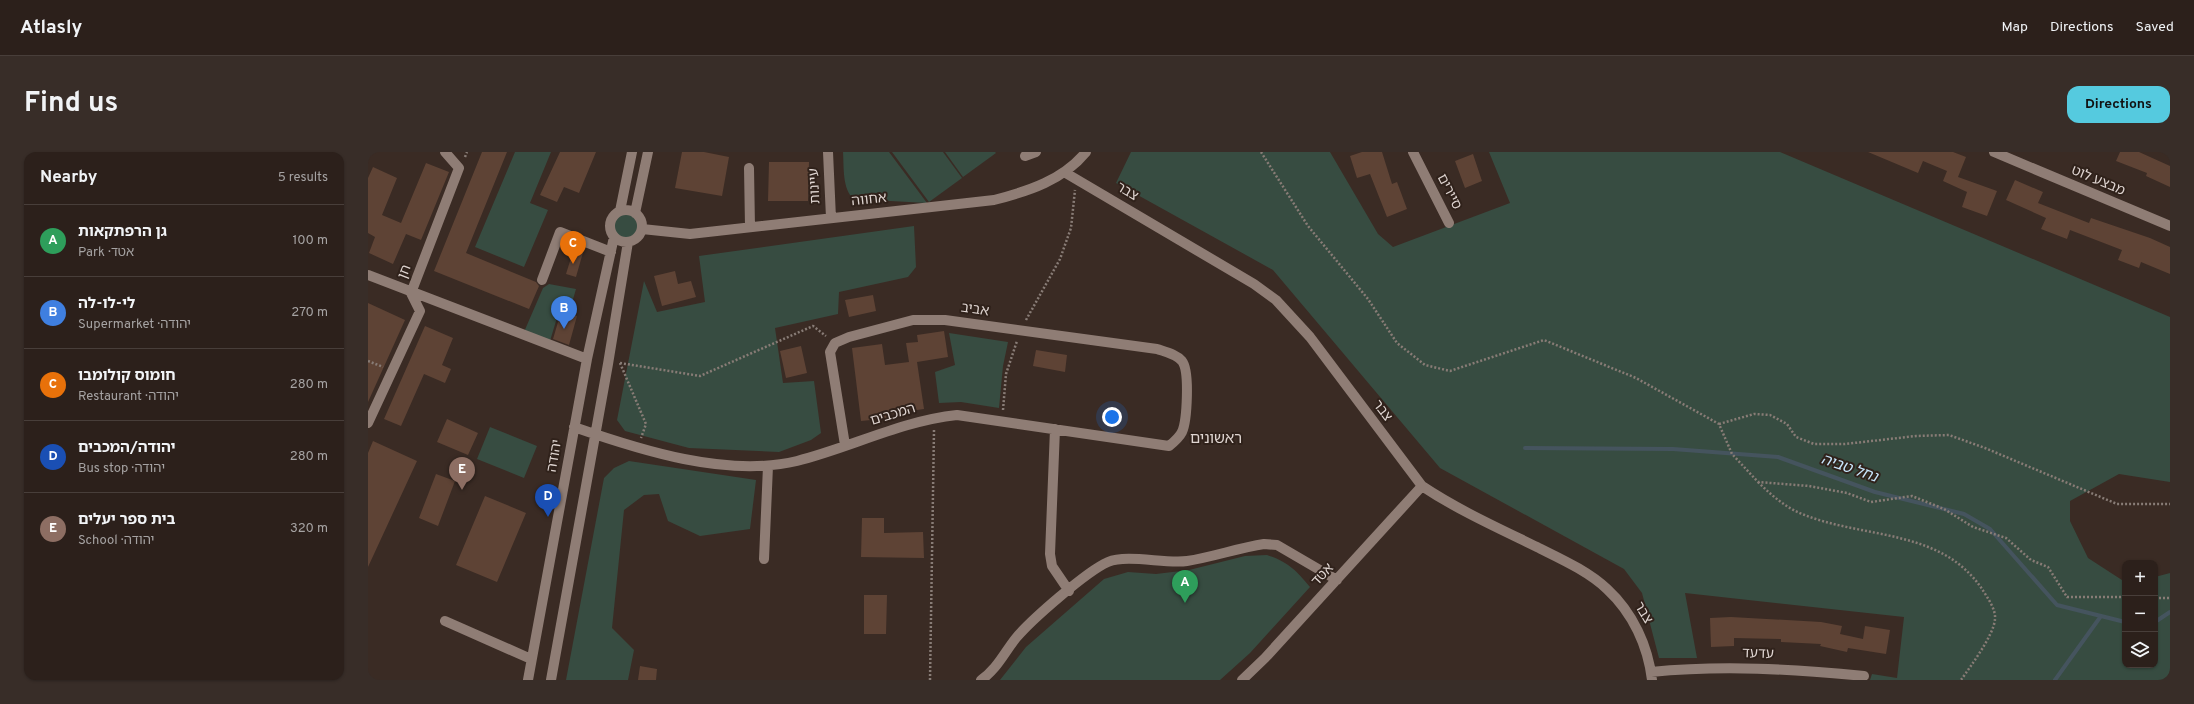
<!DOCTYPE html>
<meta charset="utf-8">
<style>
body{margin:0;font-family:Overpass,"Noto Sans Hebrew",sans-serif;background:#382d28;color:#f1f3f6}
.controls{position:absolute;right:12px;bottom:12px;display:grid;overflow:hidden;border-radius:8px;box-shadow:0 1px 3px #0004}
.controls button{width:36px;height:36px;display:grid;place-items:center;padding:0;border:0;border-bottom:1px solid #483e3a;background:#2c201b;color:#f1f3f6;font:20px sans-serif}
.you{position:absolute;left:744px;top:265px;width:14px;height:14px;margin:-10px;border:3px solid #fff;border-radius:50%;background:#1a73e8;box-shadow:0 0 0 6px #1a73e833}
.badge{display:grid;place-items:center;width:26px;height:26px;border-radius:50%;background:#55cadf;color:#fff;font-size:13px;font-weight:700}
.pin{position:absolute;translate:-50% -33px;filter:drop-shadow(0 1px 2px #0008)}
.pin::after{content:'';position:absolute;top:21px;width:14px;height:12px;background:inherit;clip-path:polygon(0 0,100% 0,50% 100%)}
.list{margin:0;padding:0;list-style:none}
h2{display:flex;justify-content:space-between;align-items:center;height:52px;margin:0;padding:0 16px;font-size:17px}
h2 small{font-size:13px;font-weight:400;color:#a6a3a3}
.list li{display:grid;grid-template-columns:26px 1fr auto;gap:12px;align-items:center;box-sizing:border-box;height:72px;padding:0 16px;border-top:1px solid #483e3a}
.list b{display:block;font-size:15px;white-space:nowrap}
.list p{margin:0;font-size:13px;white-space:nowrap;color:#a6a3a3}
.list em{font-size:13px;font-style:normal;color:#a6a3a3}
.icon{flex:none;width:22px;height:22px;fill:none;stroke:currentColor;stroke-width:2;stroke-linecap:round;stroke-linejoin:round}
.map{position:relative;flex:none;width:1802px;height:528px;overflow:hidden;border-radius:12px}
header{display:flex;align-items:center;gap:24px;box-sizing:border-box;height:56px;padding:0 20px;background:#2c201b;border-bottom:1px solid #483e3a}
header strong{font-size:19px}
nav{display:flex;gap:22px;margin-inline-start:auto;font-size:14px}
.intro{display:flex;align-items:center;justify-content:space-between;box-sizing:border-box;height:96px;padding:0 24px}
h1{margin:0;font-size:28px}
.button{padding:10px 18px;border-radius:12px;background:#55cadf;color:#111;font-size:14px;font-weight:700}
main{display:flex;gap:24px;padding:0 24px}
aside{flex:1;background:#2c201b;border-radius:12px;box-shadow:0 1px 3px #0004}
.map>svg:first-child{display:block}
.green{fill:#374c41}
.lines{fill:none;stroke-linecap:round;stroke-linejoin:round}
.stream{stroke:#45545e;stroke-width:4}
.building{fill:#5e4335}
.path{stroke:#887c76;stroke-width:2.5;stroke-dasharray:2 2;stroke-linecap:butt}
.minor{stroke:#8f7d75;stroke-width:10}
.labels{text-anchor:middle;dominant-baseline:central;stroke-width:4;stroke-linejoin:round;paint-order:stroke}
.street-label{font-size:14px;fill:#ded4d0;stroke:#30221b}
.neighbourhood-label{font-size:15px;fill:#ded4d0;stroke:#30221b}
.water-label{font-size:15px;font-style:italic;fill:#c7e6fc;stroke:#30221b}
</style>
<header>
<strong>Atlasly</strong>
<nav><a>Map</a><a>Directions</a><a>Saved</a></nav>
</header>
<div class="intro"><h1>Find us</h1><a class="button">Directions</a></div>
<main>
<aside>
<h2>Nearby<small>5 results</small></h2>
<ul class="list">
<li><span class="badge" style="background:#2e9e5b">A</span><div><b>גן הרפתקאות</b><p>Park · אטד</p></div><em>100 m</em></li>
<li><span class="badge" style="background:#3f7fe0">B</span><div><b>לי-לו-לה</b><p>Supermarket · יהודה</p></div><em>270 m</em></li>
<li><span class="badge" style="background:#e8710a">C</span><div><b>חומוס קולומבו</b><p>Restaurant · יהודה</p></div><em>280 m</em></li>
<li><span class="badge" style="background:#1a4fb4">D</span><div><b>יהודה/המכבים</b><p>Bus stop · יהודה</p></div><em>280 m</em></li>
<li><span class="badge" style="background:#8d6e63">E</span><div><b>בית ספר יעלים</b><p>School · יהודה</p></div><em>320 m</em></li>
</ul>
</aside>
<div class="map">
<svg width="1802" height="528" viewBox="0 0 1802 528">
<rect width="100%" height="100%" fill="#3a2b24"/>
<!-- green -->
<path class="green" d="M147 0H183L162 51 180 58 156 115 107 95Z
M475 0H521L559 51 486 47C474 38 476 14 475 0Z
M524 0H575L594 26 561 50Z
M577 0H627L628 1 595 25Z
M763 0H962L1010 82 1025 95 1142 51 1121 0H1412L1802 165V330L1751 322 1702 349V369L1720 406 1757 430V513H1787V425L1802 421V528H1502L1504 522 1529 526 1536 465 1317 441 1329 506H1291L1274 441 1256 417 1072 316 905 118 748 31Z
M246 74a12 12 0 1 1 24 0a12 12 0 1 1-24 0Z
M546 74 548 115 540 125 471 140 470 162 407 176 415 231 446 229 453 281 443 288 411 300 321 296 257 279 249 268 276 129 289 160 337 150 331 104Z
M181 132 208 137 201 161 191 159 182 189 156 180 175 136Z
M581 181 640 190 635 214 631 256 593 250 571 251 567 220 587 213Z
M122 275 169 294 156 326 109 307Z
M261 309 388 328 382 377 332 384 300 369 291 342 276 343 256 358 244 476 266 498 260 528H198L236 326 246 316Z
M899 403C920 410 928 418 942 435L882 501 852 528H632L658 495 736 427 760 420 788 422 821 418 877 404Z"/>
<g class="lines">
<!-- stream -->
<path class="stream" d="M1157 296 1305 297 1410 305 1507 340 1596 362 1622 377 1689 453 1757 470
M1787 470 1802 460
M1687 528 1733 464"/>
</g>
<!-- building -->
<path class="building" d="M114 0H139L98 101 168 130 171 134 161 157 66 119Z
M192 0H228L211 41 196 35 189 50 172 43Z
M314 0H336L361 5 354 44 307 36Z
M994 0H1014L1024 32 1029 30 1039 57 1019 65 1002 22 989 26 982 4Z
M1500 0H1585L1598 5 1590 25 1629 39 1619 64 1594 55 1599 40 1575 29 1579 19 1555 9 1550 21Z
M1752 0H1771L1802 14V35L1778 24 1779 21 1748 9Z
M1105 2 1114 29 1097 36 1087 9Z
M401 10H441L440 49H400Z
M58 11 81 20 53 88 38 82 25 112 1 101 7 85 0 81V26L5 15 29 26 14 63 33 71Z
M1647 28 1675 40 1670 51 1721 71 1723 66 1782 86 1802 95V122L1773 110 1771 116 1750 108 1754 98 1702 78 1699 87 1673 77 1678 66 1638 48Z
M207 93 216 97 208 125 198 122Z
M307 119 310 132 323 129 328 145 294 154 286 124Z
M505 143 508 159 481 165 477 148Z
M0 151 37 168 0 250Z
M193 160 209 164 201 193 185 187Z
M57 174 85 186 74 213 83 217 77 231 56 222 33 274 16 267Z
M576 179 580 205 549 210 556 257 522 262 523 266 493 269 484 196 514 192 517 213 541 210 538 191 550 190 549 183Z
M433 194 439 221 418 226 412 199Z
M668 198 699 203 697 220 665 214Z
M79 267 110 281 100 303 69 290Z
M5 289 49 309 0 415V301Z
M68 322 87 329 70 374 51 366Z
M117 344 158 361 129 430 88 413Z
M494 366H516V381L555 380 556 406 493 405Z
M496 443H519L518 482H496Z
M1363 465 1453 470 1474 474 1472 482 1495 487 1497 474 1522 478 1518 502 1480 496 1479 500 1452 494 1453 492 1413 490V487L1366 486V494L1343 495 1342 466Z
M272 514 289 517 288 528H270Z"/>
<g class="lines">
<!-- path -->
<path class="path" d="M893 0 940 74 1000 147 1029 191 1057 213 1082 219 1176 188 1268 226 1351 272 1364 302 1390 330 1441 334 1479 341 1503 350 1544 344 1576 357 1605 375 1638 386 1663 408 1680 415 1699 445H1757
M97 5 99 0
M658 168 692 107 703 76 707 38
M0 209 15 215
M252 211 332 224 445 174 458 184
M252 211 278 272 273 286
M635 258 638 222 649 189
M1351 272 1386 262 1402 263 1419 272 1428 285 1446 292H1477L1548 284 1581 283 1617 296 1749 352H1802
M1390 330C1403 343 1417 355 1434 362 1495 387 1573 376 1614 437 1619 445 1628 457 1627 467 1626 483 1602 515 1593 528
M1787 446H1802
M562 528 566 278"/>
<!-- minor -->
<path class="minor" d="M460 0 463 66
M1045 0 1081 71
M1626 0 1802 74
M657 4 668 0
M381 16 382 75
M696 20 886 132 908 148 942 185 1054 334C1090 358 1130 376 1169 395 1193 407 1220 419 1239 437 1265 461 1280 494 1284 528
M242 74a16 16 0 1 1 32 0a16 16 0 1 1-32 0Z
M252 59 264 0
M267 61 280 0
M274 77 322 82 626 48C661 39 695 28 718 0
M0 123 219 207
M174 128 192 80 243 100
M0 271 52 159 43 141 91 16 77 0
M206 275C272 298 359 326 429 309 484 295 533 269 589 263L801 294C806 290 811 286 814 280 819 269 822 219 814 209 808 202 798 200 789 197L577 168H545L481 185 467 191 462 200 477 293
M687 277 682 402 684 414 701 439
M396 407 400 314
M77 469 163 507
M1283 520C1355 513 1424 517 1496 524
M160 528 219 207 246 85
M183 528 240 212 260 90
M613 528C629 517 636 501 648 486 663 468 719 419 740 410 759 402 797 412 819 409 845 405 870 396 896 392L909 393 969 428
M874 528 897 506 1054 334"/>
</g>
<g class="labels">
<!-- street labels -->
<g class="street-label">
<text transform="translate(1730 29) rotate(23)">מבצע לוט</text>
<text transform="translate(447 34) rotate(-93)">עיינות</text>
<text transform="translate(759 40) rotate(31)">צבר</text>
<text transform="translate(1081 40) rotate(63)">סיירים</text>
<text transform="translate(501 48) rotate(-6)">אחווה</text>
<text transform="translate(37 120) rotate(-69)">חן</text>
<text transform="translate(607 158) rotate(8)">אביב</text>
<text transform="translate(1014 259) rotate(53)">צבר</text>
<text transform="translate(525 263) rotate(-17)">המכבים</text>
<text transform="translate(187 304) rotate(-80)">יהודה</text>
<text transform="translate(955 423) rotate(-47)">אטד</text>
<text transform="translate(1275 461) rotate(59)">צבר</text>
<text transform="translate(1390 502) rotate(2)">עדעד</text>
</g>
<!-- neighbourhood labels -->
<g class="neighbourhood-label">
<text x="848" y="287">ראשונים</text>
</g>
<!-- water labels -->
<g class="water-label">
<text transform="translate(1481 317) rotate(19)">נחל טביה</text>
</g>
</g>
</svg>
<div class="controls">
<button>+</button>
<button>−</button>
<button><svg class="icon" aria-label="layers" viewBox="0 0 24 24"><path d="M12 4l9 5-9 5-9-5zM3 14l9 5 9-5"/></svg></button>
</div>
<div class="you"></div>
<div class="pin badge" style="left:817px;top:451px;background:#2e9e5b">A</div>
<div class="pin badge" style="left:196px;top:177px;background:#3f7fe0">B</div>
<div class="pin badge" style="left:205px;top:112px;background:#e8710a">C</div>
<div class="pin badge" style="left:180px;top:365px;background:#1a4fb4">D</div>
<div class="pin badge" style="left:94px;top:338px;background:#8d6e63">E</div>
</div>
</main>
